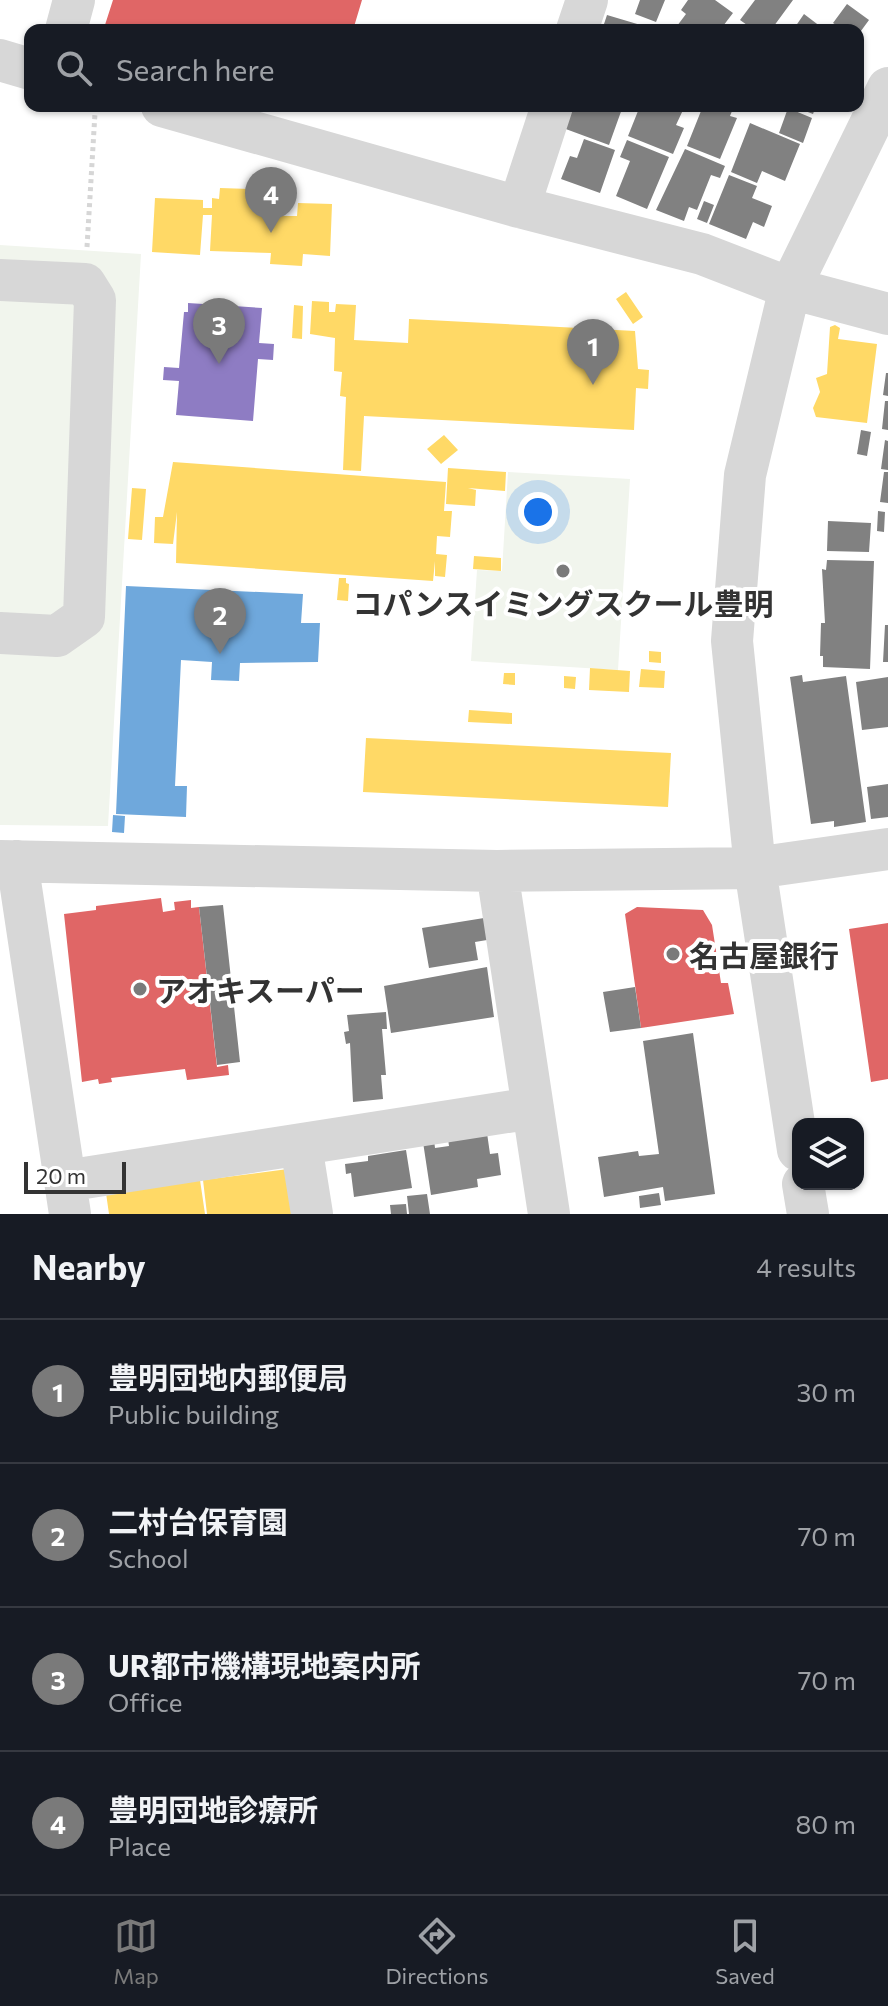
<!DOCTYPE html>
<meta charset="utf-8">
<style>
body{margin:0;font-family:Commissioner,"Noto Sans JP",sans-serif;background:#242831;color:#f1f3f6}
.controls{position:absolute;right:24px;bottom:24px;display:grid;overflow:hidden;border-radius:16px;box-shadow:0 2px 6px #0004}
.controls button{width:72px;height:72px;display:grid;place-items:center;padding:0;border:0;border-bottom:2px solid #363941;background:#171b24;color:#f1f3f6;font:40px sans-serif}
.scale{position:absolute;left:24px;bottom:20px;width:102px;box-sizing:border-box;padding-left:8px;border:4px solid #333;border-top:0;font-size:22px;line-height:28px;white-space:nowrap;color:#333;-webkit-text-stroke:6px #fff;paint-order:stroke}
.you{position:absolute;left:538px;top:512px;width:28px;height:28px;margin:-20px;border:6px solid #fff;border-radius:50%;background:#1a73e8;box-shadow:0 0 0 12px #1a73e833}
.badge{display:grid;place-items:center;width:52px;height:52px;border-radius:50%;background:#7a7a7a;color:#fff;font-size:26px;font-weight:700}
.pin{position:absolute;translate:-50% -66px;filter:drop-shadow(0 2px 4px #0008)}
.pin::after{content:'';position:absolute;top:42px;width:28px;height:24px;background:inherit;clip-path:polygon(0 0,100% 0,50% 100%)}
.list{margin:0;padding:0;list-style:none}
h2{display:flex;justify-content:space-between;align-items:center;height:104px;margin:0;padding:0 32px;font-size:34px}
h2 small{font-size:26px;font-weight:400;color:#9ea1a6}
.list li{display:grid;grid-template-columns:52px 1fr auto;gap:24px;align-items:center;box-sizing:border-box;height:144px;padding:0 32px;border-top:2px solid #363941}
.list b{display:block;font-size:30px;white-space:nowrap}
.list p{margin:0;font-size:26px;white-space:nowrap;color:#9ea1a6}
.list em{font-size:26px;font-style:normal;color:#9ea1a6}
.icon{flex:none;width:44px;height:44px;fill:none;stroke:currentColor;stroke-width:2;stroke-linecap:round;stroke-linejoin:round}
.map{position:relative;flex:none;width:888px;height:1214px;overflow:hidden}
.search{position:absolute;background:#171b24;box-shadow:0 2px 6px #0004;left:24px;right:24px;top:24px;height:88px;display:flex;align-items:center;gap:20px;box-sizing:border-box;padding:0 28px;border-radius:16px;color:#9ea1a6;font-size:30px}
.sheet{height:680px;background:#171b24}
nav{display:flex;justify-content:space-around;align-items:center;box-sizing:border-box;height:112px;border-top:2px solid #363941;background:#171b24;font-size:22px;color:#9ea1a6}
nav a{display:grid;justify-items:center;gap:4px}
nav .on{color:#7a7a7a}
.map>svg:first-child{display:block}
.green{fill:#f1f5ed}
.homes{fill:#ffd966}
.shops{fill:#e06666}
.offices{fill:#8e7cc3}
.schools{fill:#6fa8dc}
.building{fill:#818181}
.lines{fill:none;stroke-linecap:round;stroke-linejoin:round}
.path{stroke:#d6d6d6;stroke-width:5;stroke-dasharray:4 4;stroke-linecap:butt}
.minor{stroke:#d7d7d7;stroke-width:42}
.poi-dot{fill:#7a7a7a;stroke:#fff;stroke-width:3}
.labels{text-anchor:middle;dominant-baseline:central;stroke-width:8;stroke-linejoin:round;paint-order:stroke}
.poi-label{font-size:30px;font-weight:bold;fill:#333;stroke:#fff;text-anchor:start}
</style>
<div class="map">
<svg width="888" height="1214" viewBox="0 0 888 1214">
<rect width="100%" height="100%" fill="#fff"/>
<!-- green -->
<path class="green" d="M0 245 141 254 108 826 0 825Z
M508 472 630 479 618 670 471 661 477 570 502 571Z"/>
<!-- homes -->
<path class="homes" d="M220 188 250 189V200L280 201V216H297L298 203 332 204 330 256 303 254 302 266 270 264 271 253 210 251 212 215H203L200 255 152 252 155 198 203 200V208H212V198L219 199Z
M626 292 643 317 633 324 616 299Z
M312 301 329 302V312H335L336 304 356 305 354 340 408 343 409 319 635 331 638 369 649 370 648 389 636 388 634 430 364 416 361 471 343 470 346 397 340 396 342 372 334 371 335 338 310 334Z
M294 305 303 306 302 339 292 338Z
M835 325 840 328 838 339 877 344 867 423 816 417 813 408 820 392 816 378 827 374 830 327Z
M444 435 458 450 441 464 427 449Z
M173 462 446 482 444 511H452L450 537 437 536 436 554 447 555 445 577 435 576V561L433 581 176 563 177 512 173 544 154 543 155 517H163Z
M448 468 506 472 505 491 468 488 476 490 475 506 446 504Z
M132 488 146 489 142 540 128 539Z
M474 556 501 558V571L473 569Z
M339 578H346V583L349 584 348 601 337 600Z
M649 651 661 652V663L649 662Z
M590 668 630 671 629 692 589 690Z
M641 669 665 671 664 688 639 687Z
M504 673H515V685L503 684Z
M564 676 576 677 575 689 564 688Z
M469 710 512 713V724L468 722Z
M366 738 671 753 668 807 363 792Z
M288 1169 294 1214H207L203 1180Z
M200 1180 205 1214H109L106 1193Z"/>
<!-- shops -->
<path class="shops" d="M113 0H362L353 30H111L104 28Z
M161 898 163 912 175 910 174 902 191 900V908L199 907 217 1067 228 1065 229 1075 187 1080 185 1069 111 1078 112 1082 99 1084 98 1079 82 1082 64 914 96 910V906Z
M637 907 703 910 712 925 721 983H728L734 1014 641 1028 625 914Z
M888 923V1079L871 1082 849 929Z"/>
<!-- offices -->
<path class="offices" d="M188 303 262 308 259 343 274 344 273 360 258 359 253 421 176 415 179 381 163 380 164 367 179 368 184 312H188Z"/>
<!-- schools -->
<path class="schools" d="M126 586 303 594 301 623H320L318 662 240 663 239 681 211 680 212 662 181 660 175 786H187L186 817 116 814Z
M113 815 125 816 124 833 112 832Z"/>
<!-- building -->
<path class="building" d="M640 0H665L656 22 635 14Z
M688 0H715L733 13 720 30H674L686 14 681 10Z
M755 0H793L771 30H754L740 20Z
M847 4 869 20 858 35V30H844L833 23Z
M804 14 825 30H793Z
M607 15 654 29V30H602Z
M571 106H623L609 145 563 128Z
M640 106H673L683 110 676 125 684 128 673 154 628 136Z
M703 106H734L730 116 737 118 720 159 687 146Z
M792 106H816L813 114Z
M788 108 812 118 803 143 779 133Z
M750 123 800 144 785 181 762 171 757 183 731 172Z
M584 139 615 150 600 193 561 179 570 156 577 158Z
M627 140 669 157 647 209 616 196 630 161 620 157Z
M685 149 725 166 720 178 711 175 697 210 689 207 684 221 656 210Z
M729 175 757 186 752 198 772 206 764 227 753 222 746 239 709 224Z
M704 201 714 205 707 223 697 219Z
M886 373H888V396L883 395Z
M885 401H888V430L882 429Z
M861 430 871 432 867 456 857 454Z
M885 440 888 441V470L881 469Z
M884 472H888V503L880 502Z
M878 511 885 512 884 532 877 531Z
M828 521 871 523 869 552 827 551Z
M827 560 874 561 870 669 823 667V656H820L821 623H825L822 569 826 570Z
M885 625H888V662H883Z
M802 675 803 682 846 676 866 822 834 827V821L811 824 790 677Z
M888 677V727L862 730 856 682Z
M888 784V817L871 819 867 787Z
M223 905 240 1062 217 1065 199 907Z
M484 918 487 940 475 942 478 960 429 968 422 928Z
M487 967 494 1017 391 1033 384 986Z
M635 987 641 1028 610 1032 603 992Z
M386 1012 387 1029H382L386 1075H381L383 1099 353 1102 350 1043 346 1044 344 1032 349 1031 347 1015Z
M693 1033 715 1194 665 1201 663 1187 604 1197 598 1157 638 1151 639 1156 659 1154 643 1041Z
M487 1133 490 1154 498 1153 501 1175 477 1179 478 1187 431 1195 423 1142 434 1140 435 1148 449 1146 448 1139Z
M406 1150 412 1188 354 1197 351 1173 346 1174 345 1164 368 1161V1156Z
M659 1193 661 1205 640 1208 639 1196Z
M427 1194 430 1214H409L407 1196Z
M406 1204 407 1214H391L390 1205Z"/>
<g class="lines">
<!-- path -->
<path class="path" d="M87 247 95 113"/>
<!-- minor -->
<path class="minor" d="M66 30 74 0
M577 30 587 0
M0 60 30 69
M162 106 519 207 702 254 790 288 888 314
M519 207 552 106
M0 280 85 284 95 300 84 617 57 636 0 633
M0 861 497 871 755 868 888 849
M17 861 70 1214
M497 871 549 1214
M301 1145 312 1214
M798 1150 755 868 732 641 745 475 790 288 888 88
M65 1181 533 1108
M803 1184 808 1214"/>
</g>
<!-- markers -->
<g class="poi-dot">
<circle cx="563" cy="571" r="8"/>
<circle cx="673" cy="954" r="8"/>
<circle cx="140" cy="989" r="8"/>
</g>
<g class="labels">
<!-- poi labels -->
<g class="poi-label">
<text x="563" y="602" text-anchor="middle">コパンスイミングスクール豊明</text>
<text x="689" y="954">名古屋銀行</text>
<text x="156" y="989">アオキスーパー</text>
</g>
</g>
</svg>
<div class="controls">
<button><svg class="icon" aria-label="layers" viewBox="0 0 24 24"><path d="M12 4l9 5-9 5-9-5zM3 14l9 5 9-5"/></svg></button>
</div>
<div class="scale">20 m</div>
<div class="you"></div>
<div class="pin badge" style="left:593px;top:385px">1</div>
<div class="pin badge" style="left:220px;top:654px">2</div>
<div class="pin badge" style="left:219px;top:364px">3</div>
<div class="pin badge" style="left:271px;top:233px">4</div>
<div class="search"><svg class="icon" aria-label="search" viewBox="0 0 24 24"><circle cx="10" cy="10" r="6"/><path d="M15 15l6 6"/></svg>Search here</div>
</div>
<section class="sheet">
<h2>Nearby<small>4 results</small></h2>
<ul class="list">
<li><span class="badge">1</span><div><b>豊明団地内郵便局</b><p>Public building</p></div><em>30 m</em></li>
<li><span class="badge">2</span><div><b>二村台保育園</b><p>School</p></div><em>70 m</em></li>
<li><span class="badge">3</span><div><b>UR都市機構現地案内所</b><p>Office</p></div><em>70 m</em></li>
<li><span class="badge">4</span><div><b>豊明団地診療所</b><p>Place</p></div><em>80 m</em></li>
</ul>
</section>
<nav>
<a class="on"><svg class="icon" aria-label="map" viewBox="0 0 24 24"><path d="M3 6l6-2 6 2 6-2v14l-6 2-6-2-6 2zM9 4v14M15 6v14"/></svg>Map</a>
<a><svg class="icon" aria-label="directions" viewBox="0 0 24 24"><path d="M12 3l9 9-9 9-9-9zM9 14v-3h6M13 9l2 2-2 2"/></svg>Directions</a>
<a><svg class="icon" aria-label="saved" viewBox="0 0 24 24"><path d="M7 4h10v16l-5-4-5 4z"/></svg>Saved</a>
</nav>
